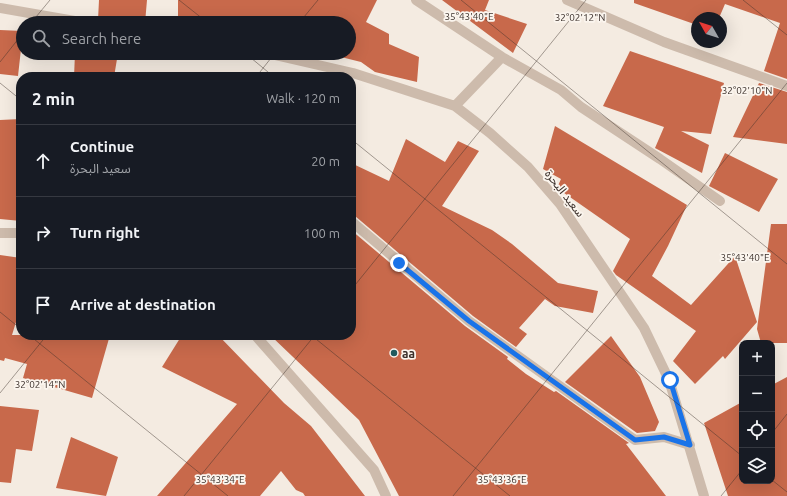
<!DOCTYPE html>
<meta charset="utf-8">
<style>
body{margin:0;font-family:Ubuntu,"Noto Sans Arabic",sans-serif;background:#20242c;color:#f1f3f6}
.controls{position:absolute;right:12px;bottom:12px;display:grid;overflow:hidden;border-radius:8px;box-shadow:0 4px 16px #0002}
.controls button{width:36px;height:36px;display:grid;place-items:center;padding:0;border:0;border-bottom:1px solid #363941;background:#171b24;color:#f1f3f6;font:20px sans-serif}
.compass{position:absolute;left:691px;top:12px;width:36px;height:36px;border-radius:50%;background:#171b24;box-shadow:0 4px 16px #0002;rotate:309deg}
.stop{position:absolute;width:12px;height:12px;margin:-9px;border:3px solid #1a73e8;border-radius:50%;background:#fff}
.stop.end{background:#1a73e8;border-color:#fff;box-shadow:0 1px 4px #0008}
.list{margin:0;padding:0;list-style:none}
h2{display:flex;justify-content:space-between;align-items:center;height:52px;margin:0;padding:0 16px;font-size:17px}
h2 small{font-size:13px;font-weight:400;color:#9ea1a6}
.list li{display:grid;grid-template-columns:26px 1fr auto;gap:12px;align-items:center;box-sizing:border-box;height:72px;padding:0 16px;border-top:1px solid #363941}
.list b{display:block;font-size:15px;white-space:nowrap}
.list p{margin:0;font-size:13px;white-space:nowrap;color:#9ea1a6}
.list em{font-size:13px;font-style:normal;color:#9ea1a6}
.icon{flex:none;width:22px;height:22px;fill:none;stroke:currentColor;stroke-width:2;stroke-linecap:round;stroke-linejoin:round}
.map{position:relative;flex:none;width:787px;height:496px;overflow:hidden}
.search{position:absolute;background:#171b24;box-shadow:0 4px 16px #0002;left:16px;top:16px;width:340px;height:44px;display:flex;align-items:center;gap:10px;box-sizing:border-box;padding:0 14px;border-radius:22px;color:#9ea1a6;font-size:15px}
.panel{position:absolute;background:#171b24;box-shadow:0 4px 16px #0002;left:16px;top:72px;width:340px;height:268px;border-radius:16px}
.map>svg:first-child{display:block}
.building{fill:#c8694b}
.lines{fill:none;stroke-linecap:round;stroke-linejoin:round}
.minor{stroke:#cdbbac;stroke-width:10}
.route{stroke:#1a73e8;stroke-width:5}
.ticks{fill:none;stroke:#3b302b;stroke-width:1;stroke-opacity:0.45}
.poi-dot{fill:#1f5a5e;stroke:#fbf5ee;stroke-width:1.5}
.labels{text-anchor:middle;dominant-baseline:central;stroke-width:3.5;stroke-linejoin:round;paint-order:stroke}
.street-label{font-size:12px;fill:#3b302b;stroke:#fbf5ee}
.poi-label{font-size:12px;font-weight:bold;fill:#3b302b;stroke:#fbf5ee;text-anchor:start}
.ticks-label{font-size:10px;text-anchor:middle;fill:#3b302b;stroke:#fbf5ee;stroke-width:3.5;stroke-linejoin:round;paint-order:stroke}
</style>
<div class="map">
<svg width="787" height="496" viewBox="0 0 787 496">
<rect width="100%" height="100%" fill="#f4ebe1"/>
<!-- building -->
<path class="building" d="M99 0H147L145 23H123L98 20Z
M178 0H377L366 22 389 34V44L419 57 417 82 375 72 361 62 325 53H349V23H178Z
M442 0H489L485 10 527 24 513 53Z
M634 0H787V79L764 71 780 23 725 4 719 18H697V25L634 3Z
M0 30 23 31 18 76 0 74Z
M630 51 724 83 711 134 681 131 709 145 702 173 655 148 664 127 603 106Z
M75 53H118L114 77H74Z
M759 83 787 92V144L733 137Z
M21 119V221L0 219V120Z
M555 126 687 205 668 246 652 276 691 305 735 256 757 322 725 359 723 356 695 384 673 361 696 331 616 275 613 271 630 239 557 188 561 179 543 169Z
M406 139 445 162 458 141 479 151 442 206 492 230 512 244 558 283 598 291 593 313 555 306 545 299 519 328 527 334 516 347 473 316 355 216 351 215V163L389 181Z
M725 153 778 179 759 212 709 186Z
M771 224H787V343H761L757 329Z
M351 230 465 326 508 357 507 359 526 374 554 392 556 391 629 443 626 444 666 496H399L359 420 270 335H351Z
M0 255 21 258 20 309 12 335H110L92 398 23 378 27 364 5 358 4 361 0 360Z
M182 335H218L284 403 311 426 365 496H305L303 493 296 490 281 471 260 496H157L237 404 162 367Z
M611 336 640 377 659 422 655 431 637 433 565 382Z
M787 377V496H728L704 423 742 402V481H772V385Z
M0 406 39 410 32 451 16 449 11 483 0 482Z
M71 437 118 457 106 496 56 488Z"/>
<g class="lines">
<!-- minor -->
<path class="minor" d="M416 0 502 57 561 90 581 107 660 159 720 201
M567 0 664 42 787 86
M0 8 86 23
M266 53 353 73 455 106 490 133 528 167 560 204 644 328 669 380 704 496
M455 106 502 57
M351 221 469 321 635 440 664 437 690 445
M0 233H21
M255 335 374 470 386 496"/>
</g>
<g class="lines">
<!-- route -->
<path class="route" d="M399 263 469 321 635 440 664 437 690 445 670 380"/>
</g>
<!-- ticks -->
<path class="ticks" d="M179 0 208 23M461 0 787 264M743 0 787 35M31 23 50 0M299 23 318 0M245 53 274 77M0 62 23 33M256 77 275 53M0 83 21 100M351 139 742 456M351 290 586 0M0 312 21 329M29 335 228 496M311 335 510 496M0 393 47 335M772 433 787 414M772 480 787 492M184 496 315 335M453 496 787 83M721 496 742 470"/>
<!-- markers -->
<circle class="poi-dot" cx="394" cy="353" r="4"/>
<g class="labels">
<!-- street labels -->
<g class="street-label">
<text transform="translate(565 193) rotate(52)">سعيد البحرة</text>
</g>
<!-- poi labels -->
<g class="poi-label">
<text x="402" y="353">aa</text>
</g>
</g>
<g class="ticks-label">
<text x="469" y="20">35°43'40"E</text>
<text x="580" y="21">32°02'12"N</text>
<text x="747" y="94">32°02'10"N</text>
<text x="745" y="261">35°43'40"E</text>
<text x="40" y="388">32°02'14"N</text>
<text x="220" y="483">35°43'34"E</text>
<text x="502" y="483">35°43'36"E</text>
</g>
</svg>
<div class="controls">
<button>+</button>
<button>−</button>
<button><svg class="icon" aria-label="locate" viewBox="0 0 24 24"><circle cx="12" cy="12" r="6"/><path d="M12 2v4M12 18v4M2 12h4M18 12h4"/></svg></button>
<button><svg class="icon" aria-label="layers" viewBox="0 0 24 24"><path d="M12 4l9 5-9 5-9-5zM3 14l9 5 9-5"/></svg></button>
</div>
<svg class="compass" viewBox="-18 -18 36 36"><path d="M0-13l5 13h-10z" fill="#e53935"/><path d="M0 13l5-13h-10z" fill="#9ea1a6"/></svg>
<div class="stop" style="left:670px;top:380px"></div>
<div class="stop end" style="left:399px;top:263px"></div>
<div class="search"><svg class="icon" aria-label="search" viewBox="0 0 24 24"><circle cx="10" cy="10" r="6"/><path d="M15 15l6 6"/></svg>Search here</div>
<section class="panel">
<h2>2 min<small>Walk · 120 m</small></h2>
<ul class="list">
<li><svg class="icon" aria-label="ahead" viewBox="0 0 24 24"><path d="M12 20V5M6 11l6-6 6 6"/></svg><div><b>Continue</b><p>سعيد البحرة</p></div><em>20 m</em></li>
<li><svg class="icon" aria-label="right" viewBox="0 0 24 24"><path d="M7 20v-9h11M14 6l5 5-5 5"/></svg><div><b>Turn right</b></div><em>100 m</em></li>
<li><svg class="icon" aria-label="arrive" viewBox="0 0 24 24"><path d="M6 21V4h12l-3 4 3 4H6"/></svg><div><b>Arrive at destination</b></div></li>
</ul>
</section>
</div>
